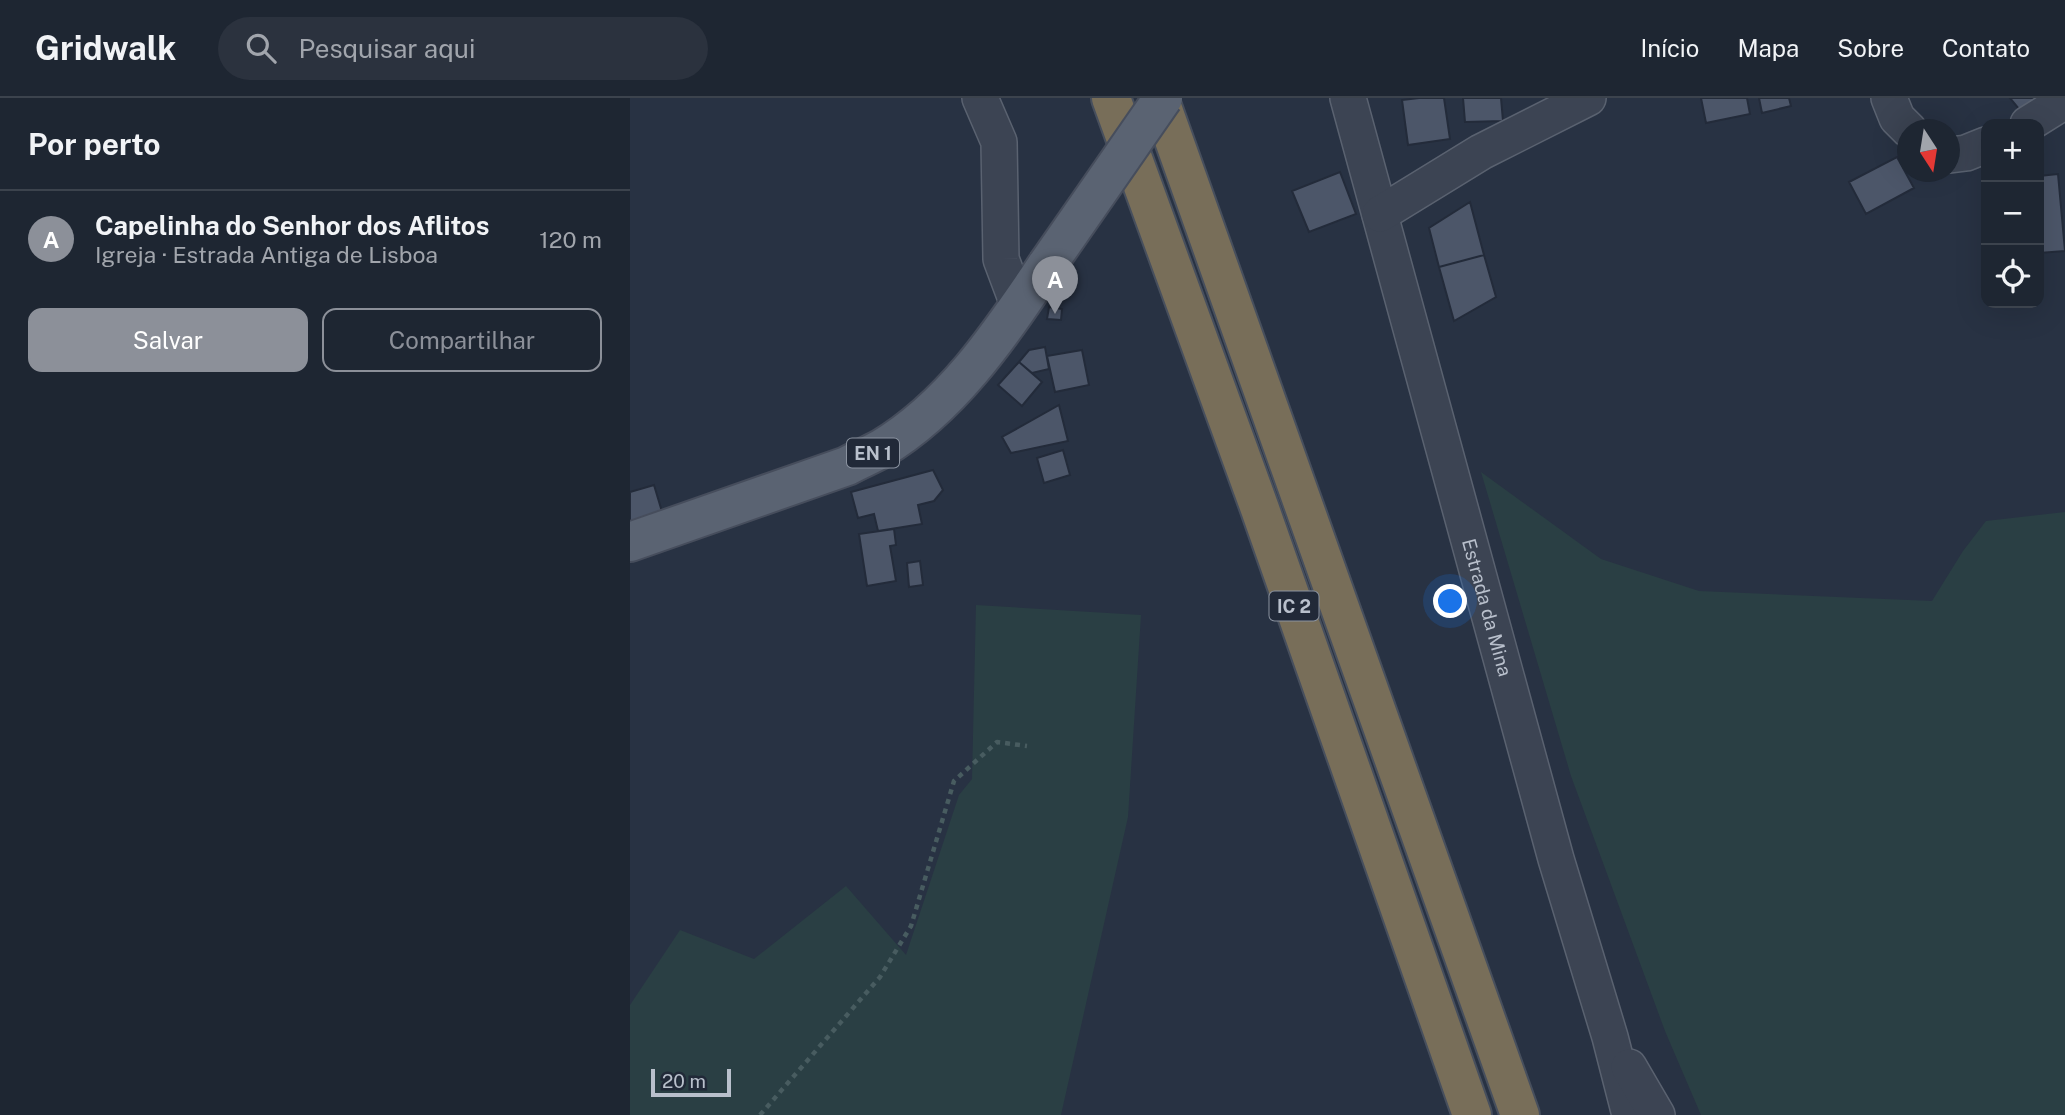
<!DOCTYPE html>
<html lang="pt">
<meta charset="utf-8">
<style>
body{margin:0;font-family:"Public Sans",sans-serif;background:#2b323e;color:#f1f3f6}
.controls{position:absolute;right:21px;top:21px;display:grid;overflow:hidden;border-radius:14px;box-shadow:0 7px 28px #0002}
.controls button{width:63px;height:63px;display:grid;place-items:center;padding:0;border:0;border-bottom:2px solid #3c434d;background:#1e2632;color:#f1f3f6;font:35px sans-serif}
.compass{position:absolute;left:1267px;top:21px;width:63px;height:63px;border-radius:50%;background:#1e2632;box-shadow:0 7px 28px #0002;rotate:168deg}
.scale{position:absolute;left:21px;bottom:18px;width:80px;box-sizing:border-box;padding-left:7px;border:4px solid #b9c0cc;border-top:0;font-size:19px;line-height:24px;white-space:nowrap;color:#b9c0cc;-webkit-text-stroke:5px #212938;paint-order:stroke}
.you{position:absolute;left:821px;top:504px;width:24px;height:24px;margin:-18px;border:5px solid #fff;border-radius:50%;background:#1a73e8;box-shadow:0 0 0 10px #1a73e833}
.badge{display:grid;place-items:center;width:46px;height:46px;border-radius:50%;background:#8c9099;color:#fff;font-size:23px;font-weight:700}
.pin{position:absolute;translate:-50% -58px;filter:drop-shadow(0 2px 4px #0008)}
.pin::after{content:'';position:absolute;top:37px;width:24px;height:21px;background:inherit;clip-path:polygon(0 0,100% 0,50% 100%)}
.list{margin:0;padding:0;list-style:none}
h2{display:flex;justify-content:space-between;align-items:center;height:91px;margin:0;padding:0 28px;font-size:30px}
h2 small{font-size:23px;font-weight:400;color:#a1a5ac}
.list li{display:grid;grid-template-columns:46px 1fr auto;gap:21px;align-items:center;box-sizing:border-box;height:98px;padding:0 28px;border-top:2px solid #3c434d}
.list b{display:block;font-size:26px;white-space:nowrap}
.list p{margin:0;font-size:23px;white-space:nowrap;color:#a1a5ac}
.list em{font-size:23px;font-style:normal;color:#a1a5ac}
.actions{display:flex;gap:14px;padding:21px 28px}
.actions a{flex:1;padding:16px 0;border:2px solid #8c9099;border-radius:14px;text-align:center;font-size:24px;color:#8c9099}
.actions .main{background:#8c9099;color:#fff}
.icon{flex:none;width:38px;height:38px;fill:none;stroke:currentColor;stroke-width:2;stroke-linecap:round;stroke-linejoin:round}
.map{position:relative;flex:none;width:1435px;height:1017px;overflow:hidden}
header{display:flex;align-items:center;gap:42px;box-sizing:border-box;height:98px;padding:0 35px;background:#1e2632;border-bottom:2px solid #3c434d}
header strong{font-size:33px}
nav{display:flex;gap:38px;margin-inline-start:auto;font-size:24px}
.search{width:490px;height:63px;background:#2b323e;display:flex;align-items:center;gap:18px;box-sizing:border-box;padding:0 24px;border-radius:38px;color:#a1a5ac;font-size:26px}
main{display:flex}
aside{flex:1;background:#1e2632}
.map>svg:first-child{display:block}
.green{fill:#2a3f44}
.building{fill:#4c5669;stroke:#232b3a;stroke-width:2}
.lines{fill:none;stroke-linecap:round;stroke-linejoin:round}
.minor-casing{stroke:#5a6270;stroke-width:38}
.major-casing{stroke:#464d5c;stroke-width:42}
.highway-casing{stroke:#474f5d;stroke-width:42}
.path{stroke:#485c60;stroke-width:4.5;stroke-dasharray:5 5;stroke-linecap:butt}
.minor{stroke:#3c4453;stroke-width:35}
.major{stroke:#5a6372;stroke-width:38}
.highway{stroke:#786e59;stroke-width:38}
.major-bridge-casing{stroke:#464d5c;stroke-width:42;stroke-linecap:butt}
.major-bridge{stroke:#5a6372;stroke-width:38}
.labels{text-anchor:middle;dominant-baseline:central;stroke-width:5;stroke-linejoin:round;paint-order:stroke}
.shield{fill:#212938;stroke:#8b93a0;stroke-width:2}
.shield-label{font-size:18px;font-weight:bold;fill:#b9c0cc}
.street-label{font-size:19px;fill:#b9c0cc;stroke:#212938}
</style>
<header>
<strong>Gridwalk</strong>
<div class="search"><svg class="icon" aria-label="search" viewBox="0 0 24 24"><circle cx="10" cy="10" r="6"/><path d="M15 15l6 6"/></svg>Pesquisar aqui</div>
<nav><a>Início</a><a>Mapa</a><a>Sobre</a><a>Contato</a></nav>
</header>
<main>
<aside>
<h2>Por perto<small></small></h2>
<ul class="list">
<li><span class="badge">A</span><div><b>Capelinha do Senhor dos Aflitos</b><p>Igreja · Estrada Antiga de Lisboa</p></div><em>120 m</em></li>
</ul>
<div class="actions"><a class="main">Salvar</a><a>Compartilhar</a></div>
</aside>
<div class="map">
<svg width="1435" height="1017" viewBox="0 0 1435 1017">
<rect width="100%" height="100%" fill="#283243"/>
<!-- green -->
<path class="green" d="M851 374 971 461 1069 493 1302 503 1333 453 1356 423 1435 414V1017H1071L1035 933 941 678Z
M346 507 511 517 498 719 431 1017H0V907L50 832 124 861 216 788 276 857 329 697 342 681Z"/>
<!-- building -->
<path class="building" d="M789 0H814L820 41 778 47 772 2Z
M833 0H871L873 23 835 24Z
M1071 0H1117L1120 16 1076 25Z
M1129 0H1159L1161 8 1132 15Z
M1380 0H1426L1393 16Z
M1267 59 1284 90 1236 116 1219 84Z
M710 74 726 116 679 134 662 93Z
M1428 76 1435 153 1409 155V78Z
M840 104 854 157 809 169 799 130Z
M854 157 866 199 824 223 809 169Z
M419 209 432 211 431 222 417 221Z
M415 249 419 271 402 275 389 264 399 252Z
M452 252 459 287 425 294 417 258Z
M389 264 412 284 392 308 368 287Z
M429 307 438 343 381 355 372 339Z
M433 352 440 377 414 385 407 360Z
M303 372 313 392 304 403 288 407 292 426 248 433 244 416 228 420 221 394Z
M24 387 33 417 0 428V394Z
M264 431 266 447 260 448 266 483 237 488 229 436Z
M290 463 293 487 279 489 277 465Z"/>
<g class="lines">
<!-- minor casing -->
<g class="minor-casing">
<g id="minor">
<path d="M350 0 369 44 371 161 389 209"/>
<path id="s1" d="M718 0 926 761 980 939 1000 1017"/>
<path d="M1259 0 1267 20 1279 32"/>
<path d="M1398 26 1435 3"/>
<path d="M1320 57 1336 55 1356 47"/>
<path d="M750 116 851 54 958 0"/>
<path d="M999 969 1027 1017"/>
</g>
</g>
<!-- major casing -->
<g class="major-casing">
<path id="major" d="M0 444 217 368C228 362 240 357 251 351 323 308 371 235 417 167"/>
</g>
<!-- highway casing -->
<g class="highway-casing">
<path id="highway" d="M481 0 630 411 842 1017
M529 0 890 1017"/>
</g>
<!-- path -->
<path class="path" d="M130 1017 250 879 281 828 324 683 367 644 397 648"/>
<!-- minor -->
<use href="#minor" class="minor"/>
<!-- major -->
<use href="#major" class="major"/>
<!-- highway -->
<use href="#highway" class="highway"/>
<!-- major-bridge casing -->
<g class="major-bridge-casing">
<path id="major-bridge" d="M417 167 533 0"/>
</g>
<!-- major-bridge -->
<use href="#major-bridge" class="major-bridge"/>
</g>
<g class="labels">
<!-- shield labels -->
<g class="shield">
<rect x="217" y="340.5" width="52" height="29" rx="5"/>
<rect x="639.5" y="493.5" width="49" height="29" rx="5"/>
</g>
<g class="shield-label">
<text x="243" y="355">EN 1</text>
<text x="664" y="508">IC 2</text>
</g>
<!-- street labels -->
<g class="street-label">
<text stroke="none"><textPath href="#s1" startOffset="528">Estrada da Mina</textPath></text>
</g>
</g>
</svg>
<div class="controls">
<button>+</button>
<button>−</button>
<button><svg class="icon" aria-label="locate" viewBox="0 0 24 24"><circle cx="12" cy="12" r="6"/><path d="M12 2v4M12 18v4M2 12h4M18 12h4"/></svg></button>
</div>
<svg class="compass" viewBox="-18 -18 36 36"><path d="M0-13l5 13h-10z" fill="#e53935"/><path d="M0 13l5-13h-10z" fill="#a1a5ac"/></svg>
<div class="scale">20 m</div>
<div class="you"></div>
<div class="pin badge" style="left:425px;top:216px">A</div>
</div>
</main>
